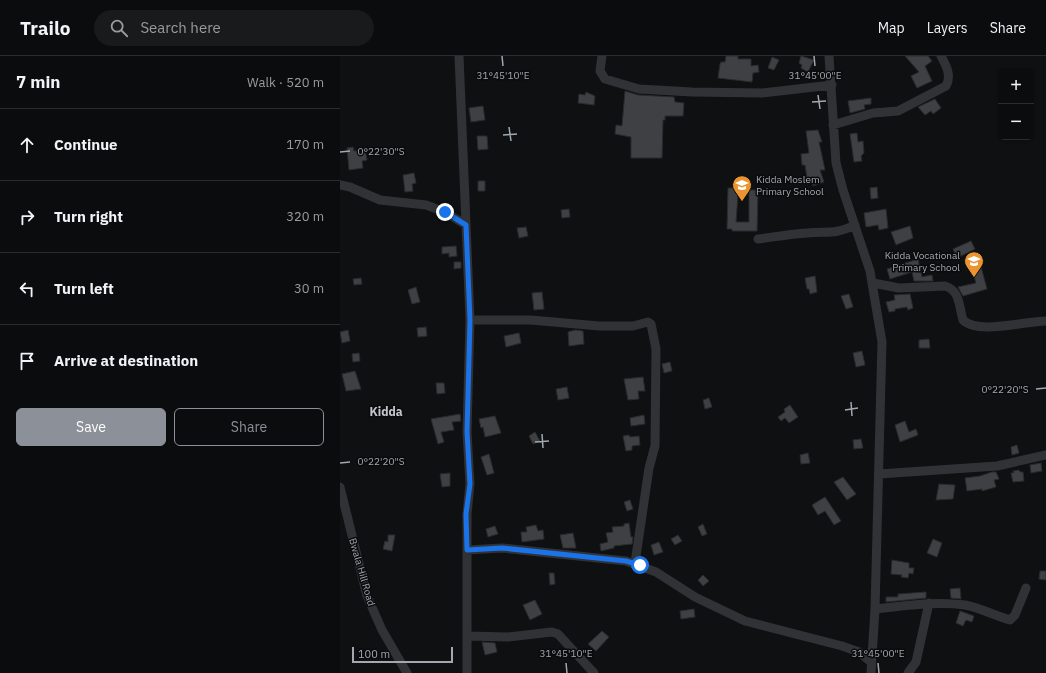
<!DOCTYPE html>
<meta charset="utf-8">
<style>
body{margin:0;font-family:"IBM Plex Sans",sans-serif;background:#191a1b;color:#f1f3f6}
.controls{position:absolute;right:12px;top:12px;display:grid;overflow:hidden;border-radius:6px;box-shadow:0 1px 3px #0004}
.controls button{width:36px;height:36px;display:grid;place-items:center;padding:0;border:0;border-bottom:1px solid #2b2c2e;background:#0b0c0d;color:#f1f3f6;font:20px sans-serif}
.scale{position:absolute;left:12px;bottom:10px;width:101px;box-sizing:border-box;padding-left:4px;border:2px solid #a1a8b1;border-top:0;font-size:11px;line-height:14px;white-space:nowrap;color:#a1a8b1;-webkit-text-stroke:3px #0b0b0c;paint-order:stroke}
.stop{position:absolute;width:12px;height:12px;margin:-9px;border:3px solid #1a73e8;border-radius:50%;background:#fff}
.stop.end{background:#1a73e8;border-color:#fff;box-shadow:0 1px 4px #0008}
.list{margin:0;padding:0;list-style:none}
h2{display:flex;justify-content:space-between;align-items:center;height:52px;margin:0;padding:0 16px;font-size:17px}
h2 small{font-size:13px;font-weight:400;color:#9a9b9d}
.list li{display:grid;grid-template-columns:26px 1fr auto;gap:12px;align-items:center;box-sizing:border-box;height:72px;padding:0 16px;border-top:1px solid #2b2c2e}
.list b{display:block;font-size:15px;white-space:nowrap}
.list em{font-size:13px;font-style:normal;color:#9a9b9d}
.actions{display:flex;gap:8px;padding:12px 16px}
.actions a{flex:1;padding:9px 0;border:1px solid #8c9099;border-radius:6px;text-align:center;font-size:14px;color:#8c9099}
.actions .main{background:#8c9099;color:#fff}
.icon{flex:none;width:22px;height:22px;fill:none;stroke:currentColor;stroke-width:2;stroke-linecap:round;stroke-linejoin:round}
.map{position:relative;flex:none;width:706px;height:617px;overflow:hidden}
header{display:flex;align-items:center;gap:24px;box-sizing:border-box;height:56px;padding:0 20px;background:#0b0c0d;border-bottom:1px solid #2b2c2e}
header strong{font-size:19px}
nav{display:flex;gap:22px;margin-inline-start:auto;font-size:14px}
.search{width:280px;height:36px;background:#191a1b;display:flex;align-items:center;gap:10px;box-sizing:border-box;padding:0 14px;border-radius:22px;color:#9a9b9d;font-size:15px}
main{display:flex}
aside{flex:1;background:#0b0c0d}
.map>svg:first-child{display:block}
.building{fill:#3f4044;stroke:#2a2a2d}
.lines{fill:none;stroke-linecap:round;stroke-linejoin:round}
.minor{stroke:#313236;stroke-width:9}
.route{stroke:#1a73e8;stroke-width:5}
.ticks{fill:none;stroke:#a1a8b1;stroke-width:1.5}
.labels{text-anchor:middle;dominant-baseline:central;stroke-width:3;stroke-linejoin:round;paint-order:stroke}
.poi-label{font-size:10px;fill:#a1a8b1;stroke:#0b0b0c;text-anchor:start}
.street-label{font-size:10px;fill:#a1a8b1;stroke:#0b0b0c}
.quarter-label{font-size:12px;font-weight:bold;fill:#c2c6cd;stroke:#0b0b0c}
.ticks-label{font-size:10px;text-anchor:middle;fill:#a1a8b1;stroke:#0b0b0c;stroke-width:3;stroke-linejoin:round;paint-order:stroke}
</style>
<header>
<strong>Trailo</strong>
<div class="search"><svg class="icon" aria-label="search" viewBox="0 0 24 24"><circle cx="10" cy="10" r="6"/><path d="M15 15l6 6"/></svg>Search here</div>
<nav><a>Map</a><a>Layers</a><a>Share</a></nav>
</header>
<main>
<aside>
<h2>7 min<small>Walk · 520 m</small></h2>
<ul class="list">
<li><svg class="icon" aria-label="ahead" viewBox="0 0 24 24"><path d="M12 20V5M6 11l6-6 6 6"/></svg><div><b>Continue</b></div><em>170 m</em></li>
<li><svg class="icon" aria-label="right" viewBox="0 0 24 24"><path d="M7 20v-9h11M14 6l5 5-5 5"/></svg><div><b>Turn right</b></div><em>320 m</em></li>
<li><svg class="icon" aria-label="left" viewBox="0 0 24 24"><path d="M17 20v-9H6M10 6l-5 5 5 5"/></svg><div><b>Turn left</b></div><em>30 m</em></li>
<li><svg class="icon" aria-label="arrive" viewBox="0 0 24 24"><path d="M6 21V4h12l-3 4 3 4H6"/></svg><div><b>Arrive at destination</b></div></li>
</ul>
<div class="actions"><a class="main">Save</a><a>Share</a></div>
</aside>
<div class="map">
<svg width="706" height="617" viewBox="0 0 706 617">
<rect width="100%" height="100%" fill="#0f1011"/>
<!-- building -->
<path class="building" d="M386 0H398V3H411V10L418 9 419 16 413 17 412 26 378 22 380 8 381 6H385Z
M461 0 474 4 468 16 461 12 462 9 459 7Z
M565 0H588L592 5 585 10 592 25 577 32 571 20 579 16Z
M432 1 439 4 434 14 428 12Z
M285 35 298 39 334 41 335 46 344 47 343 60H325V64H323L322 102H291V81L275 78 276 69 282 70Z
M246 36 255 40 254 49 238 47 239 38 245 39Z
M531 42V48L524 49 525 53 510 57 508 45Z
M595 43 601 52 593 58 591 55 585 59 578 51Z
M143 50 145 64 131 66 129 52Z
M478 74 482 86H479L485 114H480L484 126 473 130 472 126 467 128 464 121H467L465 109H462L461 98 469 97 466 75Z
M517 77 518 86 523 85 524 97 521 100 522 105 514 106 510 78Z
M137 80H147L148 93 138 94Z
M13 91 14 95 25 94 27 104 22 105 23 112 9 114 7 92Z
M74 117 76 127 72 128 73 135 65 136 63 119Z
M138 125H145V135H138Z
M537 131 538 142 531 143 530 132Z
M388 132H408V138H398L396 166H409V134H418L417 175H392V173H387Z
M229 153 230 161 222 162 221 154Z
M546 153 548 172 539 174 538 169 526 171 524 157Z
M570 170 573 182 556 189 551 176Z
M186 171 188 180 179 182 177 172Z
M631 185 635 193 617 202 613 193Z
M116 190 117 200 109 201V197L102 198V191Z
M578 203 582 221 592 219 593 225H574L572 216 550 223 547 213Z
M114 206H121V212L114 213Z
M640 207 647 233 623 240 618 231 636 227 631 210Z
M475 220 477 236 470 238 469 233H467L465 222Z
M21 222 22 228 14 229 13 223Z
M76 231 80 246 72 248 68 234Z
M202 236 204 253 194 254 192 237Z
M509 238 513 251 506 253 501 240Z
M570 238 573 252 568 254 567 251 555 253V255L549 256 546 246 555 244 554 239Z
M86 271 87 280 78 281 77 272Z
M8 274 10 285 2 287 0 276Z
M235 274 243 275 244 288 229 290 228 276Z
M179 277 181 287 166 291 164 280Z
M589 283 590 292H579V284Z
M522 295 525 309 516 311 513 297Z
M19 297 20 305 13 306 12 298Z
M330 306 332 315 324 317 322 308Z
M15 315 21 333 6 335 2 318Z
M303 321 305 335H298L299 343 288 344 284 323Z
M96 327H104L105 337 97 338Z
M227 331 229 342 218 344 216 333Z
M369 342 372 351 365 353 363 344Z
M450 349 458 361 449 367 445 362 441 365 438 361 445 356 444 353Z
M120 358 121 365 112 366 114 374 101 376 104 386 98 388 91 363Z
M304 359 305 368 291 370 290 362Z
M155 360 161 377 145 381 143 371 141 372 139 363Z
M565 365 569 376 576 373 578 379 560 386 555 369Z
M195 376 200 385 193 388 189 380Z
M289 379 290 381 299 380 300 389 292 390V394L286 395 283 380Z
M521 383 523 392 514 393 513 384Z
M677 389 679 397 672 399 671 391Z
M468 397 470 407 461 408 460 399Z
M149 398 154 417 147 419 141 401Z
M701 407 702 415 691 417 690 409Z
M679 414 680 416H683L684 425 673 426 671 417H674L673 415Z
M652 416H656L659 423 654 424 656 431 642 435V433L627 435 625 422 640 420Z
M110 417V430L102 431 100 418Z
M503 421 516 438 507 444 494 426Z
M599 428 615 429 613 443 596 444Z
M485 441 501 465 494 469 485 455 478 459 472 449Z
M290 444 293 453 287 455 284 446Z
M289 467 291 481H293L292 488 274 490V492L261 495 260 488 268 486 266 477 273 476 272 471 284 470V468Z
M363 468 367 478 362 480 358 471Z
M196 469 198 475 203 474 204 483 182 486 181 476H187L186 471Z
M155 470 158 478 148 481 146 473Z
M233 477 236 492H223L220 479Z
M48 479H55L52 495 43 493 45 485 48 486Z
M338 479 342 485 335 489 331 483Z
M593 483 602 487 597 501 587 497Z
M319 486 323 496 314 499 311 489Z
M552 504 569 507V512H574L573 518 569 517 568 522 561 521 562 519 551 518Z
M700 515H706V524L699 523Z
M209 517H214L215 528 210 529Z
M363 519 369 525 363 530 358 524Z
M620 532 621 543 611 542 610 533Z
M586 536V542L546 546V541H558V538Z
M195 544 202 558 190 564 183 549Z
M354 553 355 561 341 563 340 555Z
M620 555 634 560 632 566 626 564 623 570 616 567Z
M262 575 269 581 256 595 248 588Z
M142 586 155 587 157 596 145 599Z"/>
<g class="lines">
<!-- minor -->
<path class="minor" d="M119 0 130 264 127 376 130 428 127 458V617
M262 0 260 15 265 23 299 33 352 36 422 37 492 29
M489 0 496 107 503 134 530 215 542 286 535 553 531 617
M493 69 533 57 558 55 606 30C612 20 606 9 601 0
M0 129 10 131 40 144 86 149 105 156 126 169
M418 183C434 181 451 178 467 177 489 175 494 179 515 169
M533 227 559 232 605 230C620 234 619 251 623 264 638 279 685 265 706 265
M130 264H191L259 270H293L308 266 311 268 316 293 315 390 309 412 295 507
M539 418 657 410 706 399
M0 431 27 540 42 574 67 617
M127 494 162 492 286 505 316 516 355 541 405 565 502 590 519 596 531 606
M535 553C565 550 595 545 625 549 641 552 655 560 670 564L675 559 686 532
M127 580 168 581 212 576 218 578 254 617
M568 617 576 606 589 547"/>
</g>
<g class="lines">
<!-- route -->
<path class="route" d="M105 156 126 169 130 264 127 376 130 428 126 458 127 494 162 492 286 505 300 509"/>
</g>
<!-- ticks -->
<path class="ticks" d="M162 0 163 10M474 0 475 10M478 39 480 53M472 46 486 45M169 71 171 85M163 79 177 78M0 96 10 95M696 333 706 332M511 346 512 360M505 354 518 352M202 378 203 392M195 386 209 385M0 407 10 406M226 607 227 617M538 607 539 617"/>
<!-- icons -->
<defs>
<g id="school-pin" transform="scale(1)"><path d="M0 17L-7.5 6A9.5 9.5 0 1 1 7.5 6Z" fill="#ea952f" stroke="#0b0b0c"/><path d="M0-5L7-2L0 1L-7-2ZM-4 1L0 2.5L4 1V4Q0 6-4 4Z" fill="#fff"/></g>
</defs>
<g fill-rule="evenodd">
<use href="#school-pin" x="402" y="129"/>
<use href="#school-pin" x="634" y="205"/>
</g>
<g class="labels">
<!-- poi labels -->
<g class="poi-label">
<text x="416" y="123">Kidda Moslem<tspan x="416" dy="12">Primary School</tspan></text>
<text x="620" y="199" text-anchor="end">Kidda Vocational<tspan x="620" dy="12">Primary School</tspan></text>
</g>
<!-- street labels -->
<g class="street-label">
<text transform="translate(22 516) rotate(74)">Bwala Hill Road</text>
</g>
<!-- quarter labels -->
<g class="quarter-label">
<text x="46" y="355">Kidda</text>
</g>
</g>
<g class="ticks-label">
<text x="163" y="23">31°45'10"E</text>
<text x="475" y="23">31°45'00"E</text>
<text x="41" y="99">0°22'30"S</text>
<text x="665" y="337">0°22'20"S</text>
<text x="41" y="409">0°22'20"S</text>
<text x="226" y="601">31°45'10"E</text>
<text x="538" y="601">31°45'00"E</text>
</g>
</svg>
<div class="controls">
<button>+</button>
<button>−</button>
</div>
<div class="scale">100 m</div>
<div class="stop" style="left:300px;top:509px"></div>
<div class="stop end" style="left:105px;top:156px"></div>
</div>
</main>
